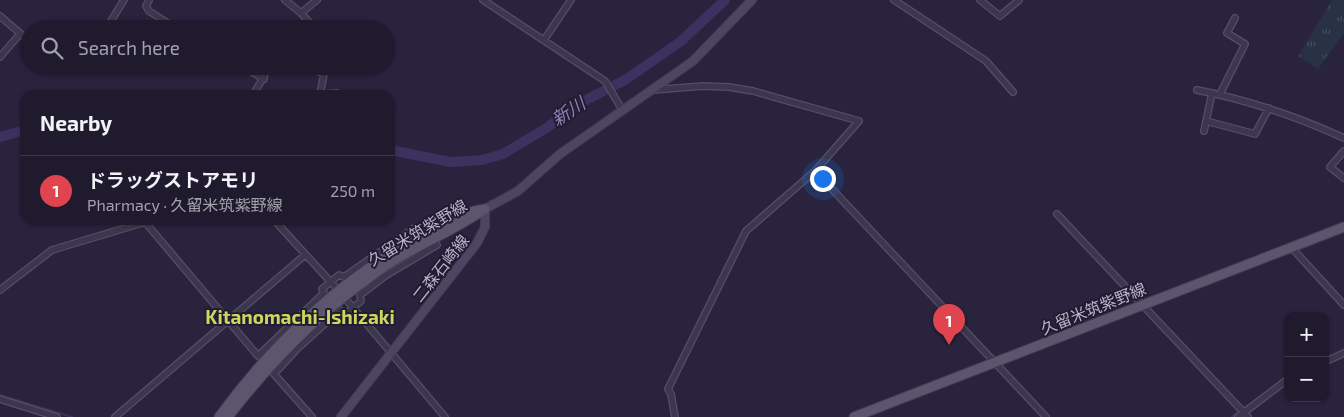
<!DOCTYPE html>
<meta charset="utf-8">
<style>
body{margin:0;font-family:"Exo 2","Noto Sans JP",sans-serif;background:#272336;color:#f1f3f6}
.controls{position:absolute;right:15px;bottom:15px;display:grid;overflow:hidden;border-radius:10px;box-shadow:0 1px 4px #0004}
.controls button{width:45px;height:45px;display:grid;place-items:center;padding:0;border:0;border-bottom:1px solid #3c384a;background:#1f1a2e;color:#f1f3f6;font:25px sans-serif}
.you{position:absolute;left:822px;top:178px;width:18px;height:18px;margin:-12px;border:4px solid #fff;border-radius:50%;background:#1a73e8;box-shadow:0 0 0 8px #1a73e833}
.badge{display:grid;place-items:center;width:32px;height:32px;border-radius:50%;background:#ea580c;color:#fff;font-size:16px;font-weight:700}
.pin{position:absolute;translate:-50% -41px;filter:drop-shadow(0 1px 2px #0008)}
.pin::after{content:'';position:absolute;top:26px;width:18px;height:15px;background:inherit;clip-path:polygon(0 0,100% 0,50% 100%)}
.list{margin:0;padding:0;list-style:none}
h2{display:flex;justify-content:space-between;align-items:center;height:65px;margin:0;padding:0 20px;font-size:21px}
h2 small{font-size:16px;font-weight:400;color:#a1a1aa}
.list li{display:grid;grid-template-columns:32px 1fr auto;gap:15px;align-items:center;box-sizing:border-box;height:70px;padding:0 20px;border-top:1px solid #3c384a}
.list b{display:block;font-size:19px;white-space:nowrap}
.list p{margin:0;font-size:16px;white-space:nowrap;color:#a1a1aa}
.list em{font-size:16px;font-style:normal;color:#a1a1aa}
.icon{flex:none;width:28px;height:28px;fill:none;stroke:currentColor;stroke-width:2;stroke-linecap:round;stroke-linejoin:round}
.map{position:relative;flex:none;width:1344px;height:417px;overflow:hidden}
.search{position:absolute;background:#1f1a2e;box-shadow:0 1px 4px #0004;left:20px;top:20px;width:375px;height:55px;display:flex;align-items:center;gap:12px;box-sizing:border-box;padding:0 18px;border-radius:28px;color:#a1a1aa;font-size:19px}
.panel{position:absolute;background:#1f1a2e;box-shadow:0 1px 4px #0004;left:20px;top:90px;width:375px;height:135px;border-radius:15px}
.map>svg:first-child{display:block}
.grass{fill:url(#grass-tufts)}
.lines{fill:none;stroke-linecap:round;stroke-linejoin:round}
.stream{stroke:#3c315f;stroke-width:2}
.river{stroke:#3c315f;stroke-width:10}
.street-casing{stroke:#544f66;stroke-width:8}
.secondary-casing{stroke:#433d54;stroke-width:10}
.primary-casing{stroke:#433d54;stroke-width:11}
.street{stroke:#3c374e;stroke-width:5.5}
.secondary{stroke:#4d4561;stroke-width:8}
.primary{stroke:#5b556e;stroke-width:9}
.labels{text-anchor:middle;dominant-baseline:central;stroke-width:4;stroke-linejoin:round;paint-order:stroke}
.street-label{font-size:16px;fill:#b9b3c9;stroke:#211c32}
.water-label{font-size:18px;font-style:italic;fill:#8d81b6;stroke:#211c32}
.quarter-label{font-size:19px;font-weight:bold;fill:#cdd760;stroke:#211c32}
</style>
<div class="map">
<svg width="1344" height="417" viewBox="0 0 1344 417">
<defs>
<pattern id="grass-tufts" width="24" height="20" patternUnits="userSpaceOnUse" patternTransform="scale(1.25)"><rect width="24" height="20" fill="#293244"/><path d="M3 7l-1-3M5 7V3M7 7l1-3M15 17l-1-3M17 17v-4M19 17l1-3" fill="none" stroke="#464d5e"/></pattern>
</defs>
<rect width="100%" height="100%" fill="#29233e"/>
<!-- grass -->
<path class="grass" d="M1332 0H1344V33L1318 69 1298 56Z"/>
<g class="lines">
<!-- stream -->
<path class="stream" d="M1325 358 1344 350
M0 395 72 417
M1243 409 1284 379
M1232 417 1239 411"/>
<!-- river -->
<path class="river" d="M0 137 25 130
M390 150 451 162 482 160 503 154 548 127 578 104 625 80 654 60 680 42 725 0"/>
<!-- street casing -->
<g class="street-casing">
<path id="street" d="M149 0 146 6 149 11 177 29
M285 0 301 13 315 29
M483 0 605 81 623 111
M894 0 986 61 1013 92
M980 0 1000 16 1019 0
M301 13 317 0
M0 16 29 41
M106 29 124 0
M296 29 306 20
M544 40 571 0
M0 57 19 35
M242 66 264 79
M311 66V69L324 74 320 94
M653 90 703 86 729 87 753 91 859 121 815 171 746 231 668 389 671 394 675 417
M1197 90C1248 100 1296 116 1344 138
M1220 94 1245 44 1227 33 1235 18
M253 95 270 66
M312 95 337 93
M1206 121 1255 134 1269 108
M1204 131 1212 93
M1344 151 1330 167 1344 178
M815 171 1046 417
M1057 214 1248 417
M274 220 339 291 445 417
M145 222 258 356 324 293 322 289 339 275 344 277 414 228
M1291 247 1344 305
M0 290 52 250 152 220
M1325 362 1344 353
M0 399 57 417
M115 417 305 255
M312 417 274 374 298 348 340 310 344 315 361 301 360 295 385 276 437 245
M1238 417 1288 379"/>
</g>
<!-- secondary casing -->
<g class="secondary-casing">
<path id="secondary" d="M341 417 477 243 485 227V209L518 191 560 154 693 61 752 0"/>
</g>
<!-- primary casing -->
<g class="primary-casing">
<path id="primary" d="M219 417C275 340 350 270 436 228 452 220 467 211 485 209
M228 417C272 360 322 310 381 269 413 246 451 233 483 210
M854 417 1344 227"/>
</g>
<!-- street -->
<use href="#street" class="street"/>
<!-- secondary -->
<use href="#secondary" class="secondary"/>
<!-- primary -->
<use href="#primary" class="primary"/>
</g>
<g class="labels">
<!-- street labels -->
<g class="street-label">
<text transform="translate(417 232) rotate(-31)">久留米筑紫野線</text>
<text transform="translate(440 268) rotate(-52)">二森石崎線</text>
<text transform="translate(1093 308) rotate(-22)">久留米筑紫野線</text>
</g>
<!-- water labels -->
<g class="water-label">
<text transform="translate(568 111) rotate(-33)">新川</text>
</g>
<!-- quarter labels -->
<g class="quarter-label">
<text x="300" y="316">Kitanomachi-Ishizaki</text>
</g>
</g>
</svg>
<div class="controls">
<button>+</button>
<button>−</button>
</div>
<div class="you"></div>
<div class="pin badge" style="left:949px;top:345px;background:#e0444e">1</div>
<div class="search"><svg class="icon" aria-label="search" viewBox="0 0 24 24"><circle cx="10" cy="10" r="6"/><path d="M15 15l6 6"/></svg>Search here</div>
<section class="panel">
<h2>Nearby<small></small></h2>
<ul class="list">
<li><span class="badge" style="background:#e0444e">1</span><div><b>ドラッグストアモリ</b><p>Pharmacy · 久留米筑紫野線</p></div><em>250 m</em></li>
</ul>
</section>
</div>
